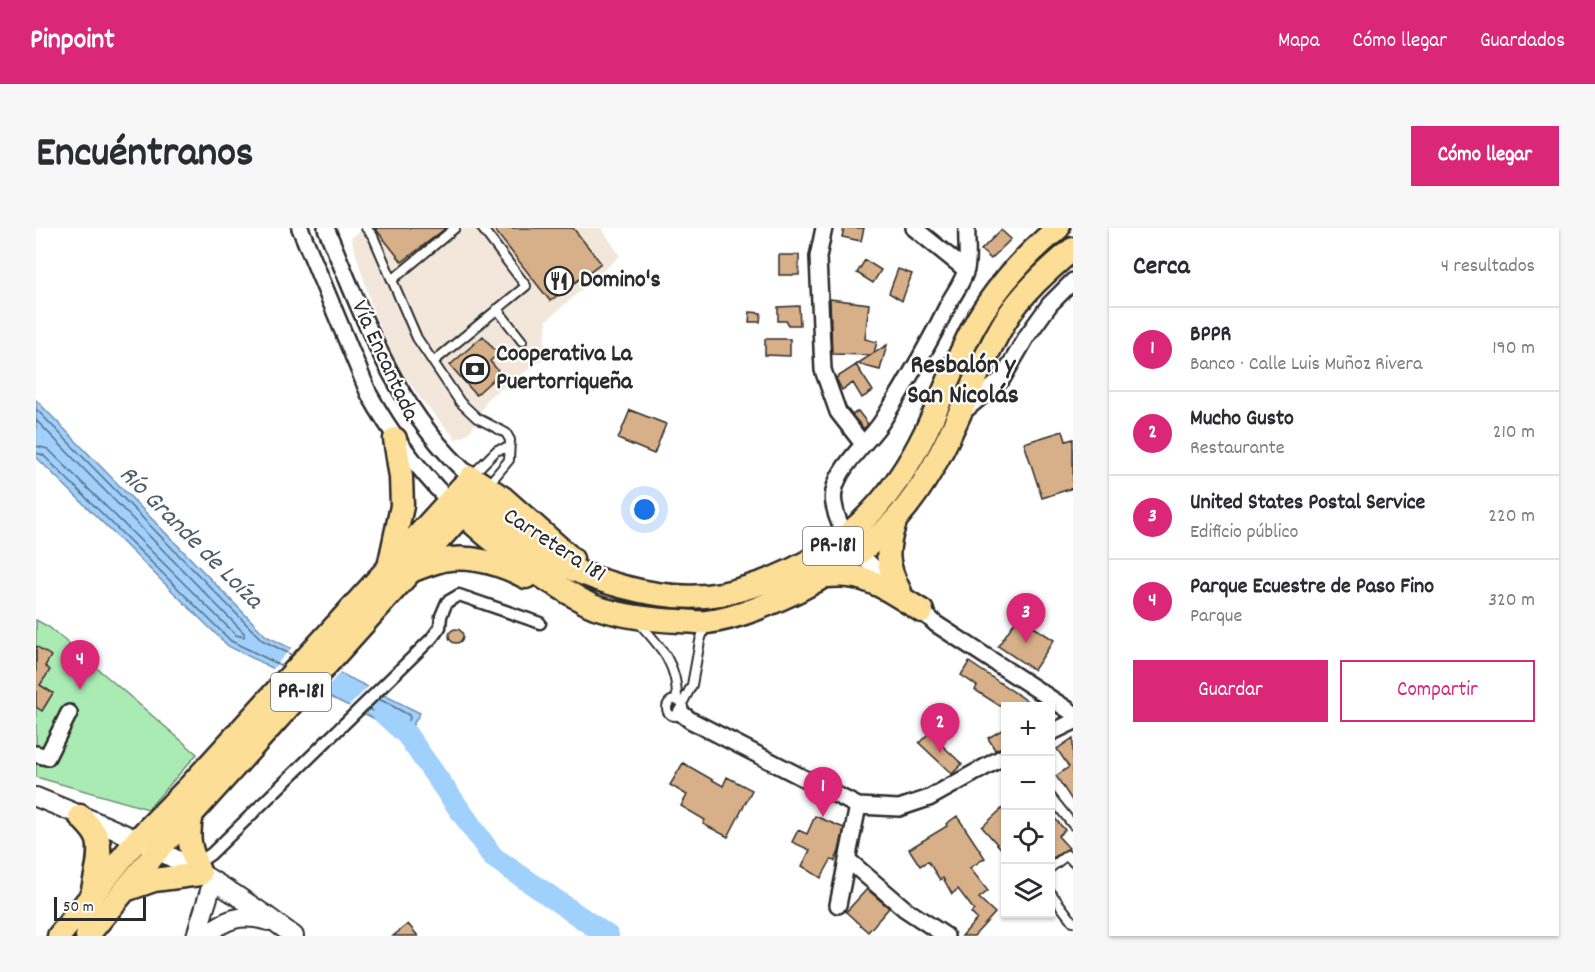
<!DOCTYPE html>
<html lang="es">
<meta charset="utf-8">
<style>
body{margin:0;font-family:Dekko,sans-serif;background:#f7f7f7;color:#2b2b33}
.controls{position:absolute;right:18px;bottom:18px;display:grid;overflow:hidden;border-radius:0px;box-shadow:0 2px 4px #0004}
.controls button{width:54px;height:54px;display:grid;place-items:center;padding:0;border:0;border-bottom:2px solid #e1e1e2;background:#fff;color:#2b2b33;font:30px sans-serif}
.scale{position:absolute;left:18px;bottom:15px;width:92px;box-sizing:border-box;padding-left:6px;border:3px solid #2b2b2b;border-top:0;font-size:16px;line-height:21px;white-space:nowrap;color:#2b2b2b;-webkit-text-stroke:4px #fff;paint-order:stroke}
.you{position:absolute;left:609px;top:282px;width:21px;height:21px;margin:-15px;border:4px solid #fff;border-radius:50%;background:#1a73e8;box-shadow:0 0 0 9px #1a73e833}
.badge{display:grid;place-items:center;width:39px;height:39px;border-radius:50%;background:#db2777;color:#fff;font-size:20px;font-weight:700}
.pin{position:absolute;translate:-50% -50px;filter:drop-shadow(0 2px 3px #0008)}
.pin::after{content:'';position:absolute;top:32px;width:21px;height:18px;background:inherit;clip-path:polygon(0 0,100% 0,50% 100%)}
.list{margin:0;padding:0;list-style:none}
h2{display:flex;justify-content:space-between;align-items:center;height:78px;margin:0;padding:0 24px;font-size:26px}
h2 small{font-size:20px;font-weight:400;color:#7c7c81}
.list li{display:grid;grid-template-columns:39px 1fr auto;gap:18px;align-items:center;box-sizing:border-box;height:84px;padding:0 24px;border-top:2px solid #e1e1e2}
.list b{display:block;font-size:22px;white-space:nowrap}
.list p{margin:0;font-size:20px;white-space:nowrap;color:#7c7c81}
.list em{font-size:20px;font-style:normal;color:#7c7c81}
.actions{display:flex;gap:12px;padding:18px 24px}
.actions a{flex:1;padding:14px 0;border:2px solid #db2777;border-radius:0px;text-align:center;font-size:21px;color:#db2777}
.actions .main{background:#db2777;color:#fff}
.icon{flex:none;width:33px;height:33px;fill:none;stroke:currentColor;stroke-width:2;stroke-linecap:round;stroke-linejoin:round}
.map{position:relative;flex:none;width:1037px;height:708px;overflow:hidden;border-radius:0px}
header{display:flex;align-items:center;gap:36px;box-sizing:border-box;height:84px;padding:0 30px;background:#db2777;color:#fff}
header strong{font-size:28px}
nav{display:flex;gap:33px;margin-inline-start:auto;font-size:21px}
.intro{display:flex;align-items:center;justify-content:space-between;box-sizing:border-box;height:144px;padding:0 36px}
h1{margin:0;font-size:42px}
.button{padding:15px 27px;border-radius:0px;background:#db2777;color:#fff;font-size:21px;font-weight:700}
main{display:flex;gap:36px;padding:0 36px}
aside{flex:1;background:#fff;border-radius:0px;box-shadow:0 2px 4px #0004}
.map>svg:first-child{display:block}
.built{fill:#f3e7db}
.green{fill:#aaebb4;stroke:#6a8b70;stroke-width:1.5}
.water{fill:#a0d0fc;stroke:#718ea8;stroke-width:1.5}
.pier{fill:#fff}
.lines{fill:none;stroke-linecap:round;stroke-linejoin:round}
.shore{stroke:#5a6d7f;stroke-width:1.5}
.river{stroke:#a0d0fc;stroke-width:22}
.building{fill:#d7af88;stroke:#2b2b2b;stroke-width:1.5}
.service-casing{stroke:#2b2b2b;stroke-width:12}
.pedestrian-casing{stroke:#2b2b2b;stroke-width:15}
.minor-casing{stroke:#2b2b2b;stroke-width:20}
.tertiary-casing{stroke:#2b2b2b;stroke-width:22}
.primary-casing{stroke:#2b2b2b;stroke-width:27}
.service{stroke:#fff;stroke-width:8}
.pedestrian{stroke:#fff;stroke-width:10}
.minor{stroke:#fff;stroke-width:15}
.tertiary{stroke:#fff;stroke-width:18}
.primary{stroke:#fdde96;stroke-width:22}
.labels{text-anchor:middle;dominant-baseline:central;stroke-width:4.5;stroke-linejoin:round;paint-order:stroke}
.shield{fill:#fff;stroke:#6b6b6b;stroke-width:1.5}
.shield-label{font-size:22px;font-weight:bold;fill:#2b2b2b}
.poi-label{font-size:24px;font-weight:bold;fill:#2b2b2b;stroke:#fff;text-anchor:start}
.street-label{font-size:24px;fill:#2b2b2b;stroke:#fff}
.neighbourhood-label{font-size:26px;font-weight:bold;fill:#2b2b2b;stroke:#fff}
.water-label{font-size:26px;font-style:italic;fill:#4e5d6a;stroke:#fff}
</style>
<header>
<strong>Pinpoint</strong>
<nav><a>Mapa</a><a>Cómo llegar</a><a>Guardados</a></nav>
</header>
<div class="intro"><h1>Encuéntranos</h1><a class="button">Cómo llegar</a></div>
<main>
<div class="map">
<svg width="1037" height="708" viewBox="0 0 1037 708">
<rect width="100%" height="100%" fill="#fff"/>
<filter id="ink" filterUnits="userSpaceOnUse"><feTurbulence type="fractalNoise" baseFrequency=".0167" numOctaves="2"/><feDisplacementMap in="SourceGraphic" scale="12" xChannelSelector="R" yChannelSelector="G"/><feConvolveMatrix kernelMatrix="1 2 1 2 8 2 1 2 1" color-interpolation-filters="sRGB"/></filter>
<g filter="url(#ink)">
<!-- built -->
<path class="built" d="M328 0H566L584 28 511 92 507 131 452 170 436 201 428 208 420 211 387 174 360 135 338 85 315 10Z"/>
<!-- green -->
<path class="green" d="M0 392 13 399 161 526 112 581 0 549Z"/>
<!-- water -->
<path class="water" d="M0 172 230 408 384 485 371 507 192 418 0 229Z"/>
<!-- pier -->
<path class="pier" d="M257 418 306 442 284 467 235 443Z
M334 457 349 464 325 487 311 480Z"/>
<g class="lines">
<!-- shore -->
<path class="shore" d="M0 181 226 412 256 427
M0 192 208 405V409L200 407 12 221 0 218
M0 225 7 227 195 413 246 438
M333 481 366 498 370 497 374 490 373 487 343 471"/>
<!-- river -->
<path class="river" d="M348 486 371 507 457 629 572 708"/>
</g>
<!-- building -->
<path class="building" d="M339 0H410L366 34Z
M457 0H537L565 35 514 73Z
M808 0H828L825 13 806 9Z
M965 2 975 11 955 31 945 22Z
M743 27H763V47H743Z
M829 32 845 42 837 55 821 45Z
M862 41 876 46 866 73 853 65Z
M794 71 833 76 829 111 841 114 838 125 851 117 844 142 821 136 835 127 796 126Z
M763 78 764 97H752L751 93H742V79Z
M714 84 725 85 724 94H713Z
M447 108 462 126 454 133 464 145 440 167 414 137Z
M729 111H754V128L729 127Z
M820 137 837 163 826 170 817 155 806 162 800 150Z
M594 182 630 196 618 226 582 211Z
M822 183 832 196 828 201 816 187Z
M1027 203 1030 213 1037 211V260L1006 270 988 215Z
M982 389 1018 412 998 442 962 418Z
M413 408a7 7 0 1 1 14 0a7 7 0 1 1-14 0Z
M0 418 15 428 9 438 14 442 4 457 17 465 6 483 0 479Z
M933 434 999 478H964L939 462 941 458 925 447Z
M969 500V518L959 522 952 510Z
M893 505 926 536 916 546 883 515Z
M1037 510V574L1020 548 1033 539 1021 521Z
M647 535 687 558 691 549 716 562 692 609 667 596 669 592 645 578 651 567 634 557Z
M969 578V625L946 599Z
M1014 585 1029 602 1022 608 1033 620 1014 632Z
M779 588 808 600 803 623 799 633 795 632 785 650 766 638 774 622 756 614 762 602 771 606Z
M921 588 949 630 934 640 952 663 943 670 959 685 938 708H926L941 691 935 685 938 682 922 661 916 666 907 650 904 652 892 633 884 638 873 621 911 598 910 596Z
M831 661 853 680 832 704 810 684Z
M372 696 382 708H357Z"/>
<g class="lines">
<!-- service casing -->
<g class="service-casing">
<path id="service" d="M330 0 337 8 381 110 424 174 441 190 470 205 474 212 473 232 452 257
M356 52 419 0
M461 81 486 113
M397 134 490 58 446 0
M437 246 461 222 473 220
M603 395C625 419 642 437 641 472
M631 480a8 8 0 1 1 16 0a8 8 0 1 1-16 0Z
M646 476 656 457 664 413 669 398
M1014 568 1037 597
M1014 640 1031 627 1037 634
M1014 664 1037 694"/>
</g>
<!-- pedestrian casing -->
<g class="pedestrian-casing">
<path id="pedestrian" d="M160 636 175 626 396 410 404 399 405 388 411 374 423 367 504 395"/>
</g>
<!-- minor casing -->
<g class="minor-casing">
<path id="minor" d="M264 0 333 166C355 206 381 240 413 273
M290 0C327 88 361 185 435 249
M788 0 782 29 787 142 802 184 827 216
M878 0 930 42
M928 183 966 151 991 108 1014 76 1037 53
M859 359C833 335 804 313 798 276 792 245 832 216 847 192 871 154 894 114 914 73 919 64 928 52 930 41 933 28 930 13 931 0
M879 377 900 396 1037 485
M645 485 654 492 822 578 863 580 893 570 969 528
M1014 505 1037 494
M0 526 11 529 33 485
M812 632 869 681 910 708
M802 677 822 578"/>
</g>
<!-- tertiary casing -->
<g class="tertiary-casing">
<path id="tertiary" d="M0 569C41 586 83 602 122 622 169 646 216 676 258 708
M160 708 177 653
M168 708C190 691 204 685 232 693"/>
</g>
<!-- primary casing -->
<g class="primary-casing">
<path id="primary" d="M435 249 467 270 536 331
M413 273C448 307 484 337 527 361 537 367 548 375 559 379 586 388 615 392 644 393 653 393 662 395 671 394 703 390 736 375 765 361 806 340 843 314 871 278 915 222 933 153 969 93 986 65 1012 42 1037 21
M859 294C849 323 850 337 864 364
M354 334 366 278 365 249 359 211
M375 343C385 339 396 335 407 332 435 327 465 336 490 349
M789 348C796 348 805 347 813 348 840 351 863 369 886 383
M44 588C50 595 59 602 62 612 66 628 59 650 56 667
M89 662 118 652 164 646C155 623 150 611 156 586
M23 708 100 613 154 558 426 259C448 279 470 302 495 318 543 351 626 377 685 366 756 352 822 311 863 250 895 204 911 150 937 100 958 61 989 28 1022 0
M51 708 122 622 156 586 437 274"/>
</g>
<!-- service -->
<use href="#service" class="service"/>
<!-- pedestrian -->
<use href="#pedestrian" class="pedestrian"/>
<!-- minor -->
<use href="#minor" class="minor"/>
<!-- tertiary -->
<use href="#tertiary" class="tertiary"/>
<!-- primary -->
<use href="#primary" class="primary"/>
</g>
</g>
<!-- icons -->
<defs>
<g id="restaurant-ring" transform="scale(1.5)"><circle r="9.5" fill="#fff" stroke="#2b2b2b" stroke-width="1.5"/><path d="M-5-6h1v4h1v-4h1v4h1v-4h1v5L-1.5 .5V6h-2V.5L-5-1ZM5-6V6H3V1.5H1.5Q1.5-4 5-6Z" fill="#2b2b2b"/></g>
<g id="bank-ring" transform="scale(1.5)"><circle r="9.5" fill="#fff" stroke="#2b2b2b" stroke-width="1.5"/><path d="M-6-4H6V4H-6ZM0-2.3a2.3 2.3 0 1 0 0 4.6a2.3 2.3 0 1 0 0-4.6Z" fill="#2b2b2b"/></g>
</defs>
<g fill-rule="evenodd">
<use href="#restaurant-ring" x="523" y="53"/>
<use href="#bank-ring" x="439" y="141"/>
</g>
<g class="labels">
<!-- shield labels -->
<g class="shield">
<rect x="767" y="299" width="60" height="38" rx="4.5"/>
<rect x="235" y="445" width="60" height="38" rx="4.5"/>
</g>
<g class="shield-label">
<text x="797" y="318">PR-181</text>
<text x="265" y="464">PR-181</text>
</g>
<!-- poi labels -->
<g class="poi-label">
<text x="544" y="53">Domino's</text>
<text x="460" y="127">Cooperativa La<tspan x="460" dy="28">Puertorriqueña</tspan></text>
</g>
<!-- street labels -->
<g class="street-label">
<text transform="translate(348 133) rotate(65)">Vía Encantada</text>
<text transform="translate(518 318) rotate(33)">Carretera 181</text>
</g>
<!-- neighbourhood labels -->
<g class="neighbourhood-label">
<text x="927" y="138">Resbalón y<tspan x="927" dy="30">San Nicolás</tspan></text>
</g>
<!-- water labels -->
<g class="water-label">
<text transform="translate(154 310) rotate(45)">Río Grande de Loíza</text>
</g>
</g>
</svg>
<div class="controls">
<button>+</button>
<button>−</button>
<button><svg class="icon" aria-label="locate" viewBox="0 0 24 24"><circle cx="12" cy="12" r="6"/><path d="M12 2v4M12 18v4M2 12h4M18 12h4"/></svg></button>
<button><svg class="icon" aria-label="layers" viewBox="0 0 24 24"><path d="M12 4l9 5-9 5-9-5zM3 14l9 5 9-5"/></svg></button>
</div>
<div class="scale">50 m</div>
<div class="you"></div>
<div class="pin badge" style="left:787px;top:589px">1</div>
<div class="pin badge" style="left:904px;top:525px">2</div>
<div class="pin badge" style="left:990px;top:415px">3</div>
<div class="pin badge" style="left:44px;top:462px">4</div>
</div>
<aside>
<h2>Cerca<small>4 resultados</small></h2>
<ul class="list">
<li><span class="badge">1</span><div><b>BPPR</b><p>Banco · Calle Luis Muñoz Rivera</p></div><em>190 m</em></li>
<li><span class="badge">2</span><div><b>Mucho Gusto</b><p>Restaurante</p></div><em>210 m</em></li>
<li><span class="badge">3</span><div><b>United States Postal Service</b><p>Edificio público</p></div><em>220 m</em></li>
<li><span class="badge">4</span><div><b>Parque Ecuestre de Paso Fino</b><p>Parque</p></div><em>320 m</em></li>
</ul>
<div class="actions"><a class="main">Guardar</a><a>Compartir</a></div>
</aside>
</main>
